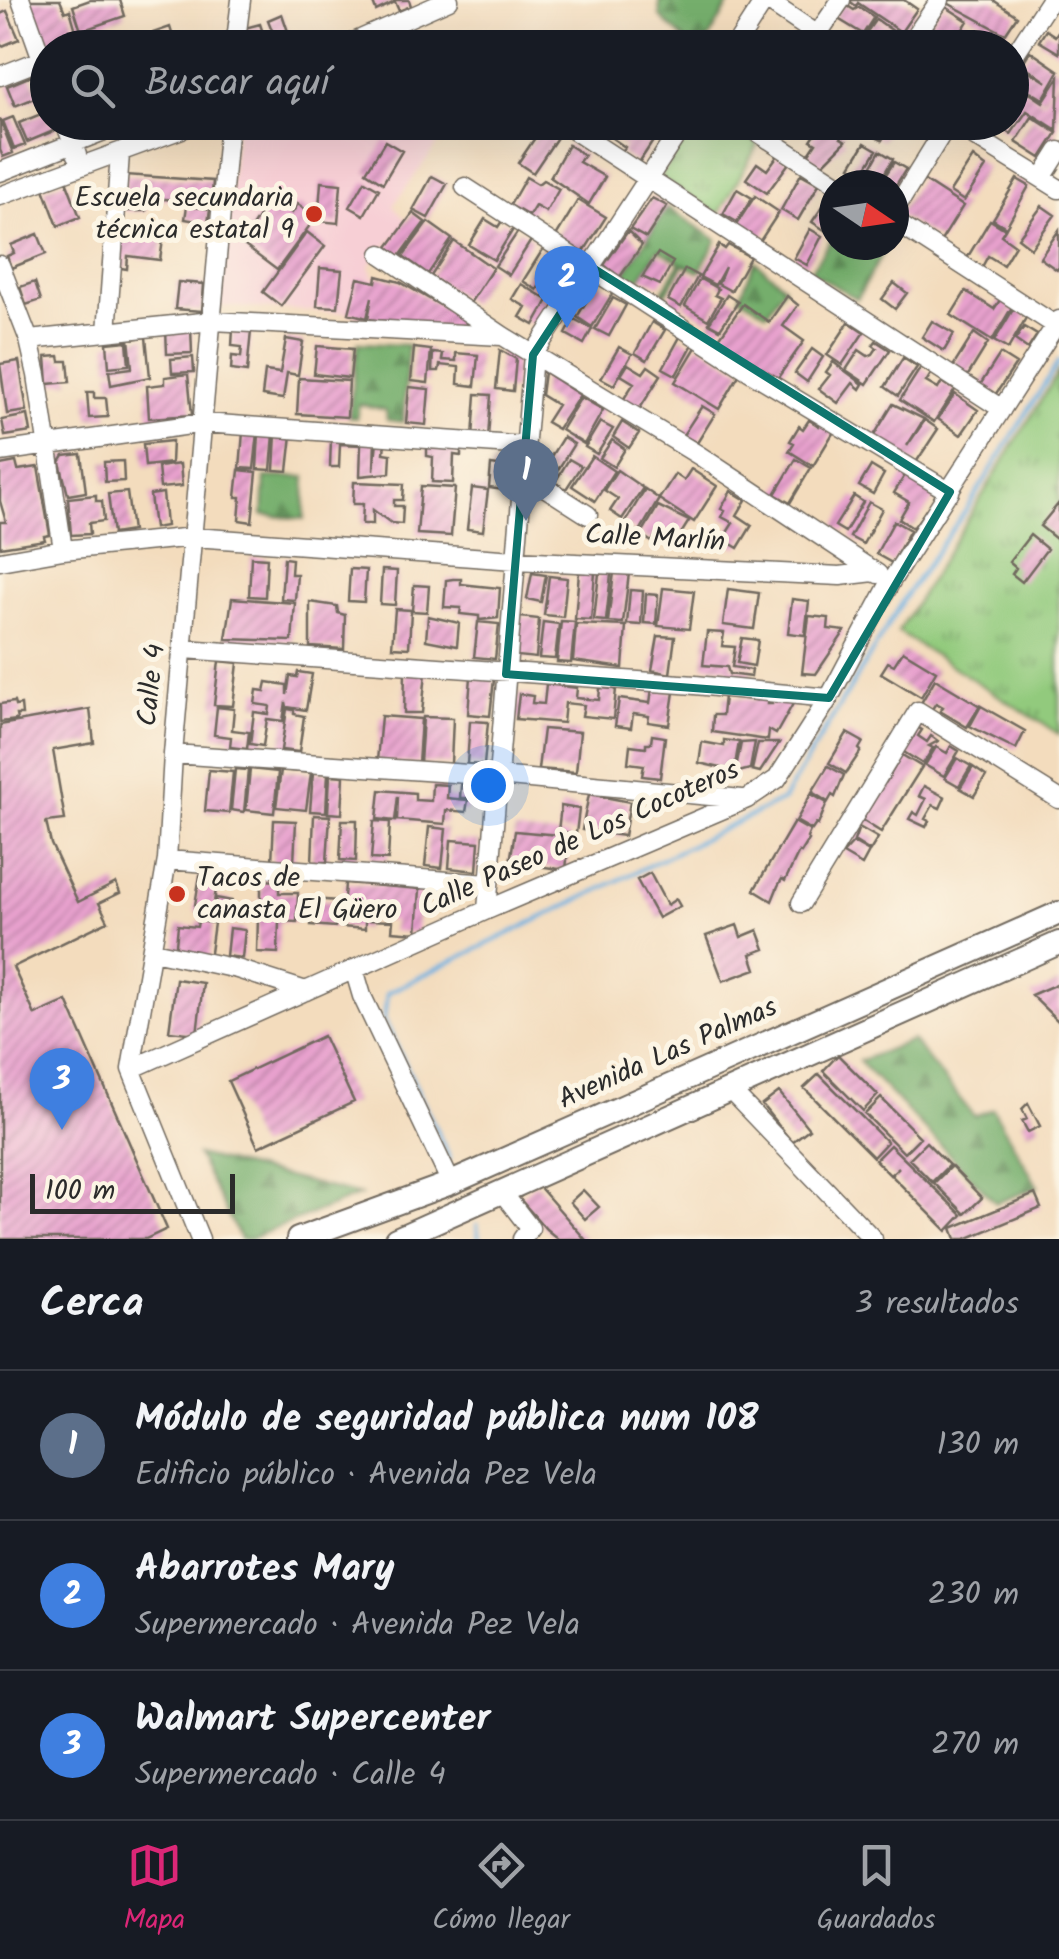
<!DOCTYPE html>
<html lang="es">
<meta charset="utf-8">
<style>
body{margin:0;font-family:Kalam,sans-serif;background:#242831;color:#f1f3f6}
.compass{position:absolute;left:819px;top:170px;width:90px;height:90px;border-radius:50%;background:#171b24;box-shadow:0 10px 40px #0002;rotate:103deg}
.scale{position:absolute;left:30px;bottom:25px;width:205px;box-sizing:border-box;padding-left:10px;border:5px solid #2b2b2b;border-top:0;font-size:28px;line-height:35px;white-space:nowrap;color:#2b2b2b;-webkit-text-stroke:8px #fcf5e5;paint-order:stroke}
.you{position:absolute;left:488px;top:785px;width:35px;height:35px;margin:-25px;border:8px solid #fff;border-radius:50%;background:#1a73e8;box-shadow:0 0 0 15px #1a73e833}
.badge{display:grid;place-items:center;width:65px;height:65px;border-radius:50%;background:#db2777;color:#fff;font-size:32px;font-weight:700}
.pin{position:absolute;translate:-50% -82px;filter:drop-shadow(0 2px 5px #0008)}
.pin::after{content:'';position:absolute;top:52px;width:35px;height:30px;background:inherit;clip-path:polygon(0 0,100% 0,50% 100%)}
.list{margin:0;padding:0;list-style:none}
h2{display:flex;justify-content:space-between;align-items:center;height:130px;margin:0;padding:0 40px;font-size:42px}
h2 small{font-size:32px;font-weight:400;color:#9ea1a6}
.list li{display:grid;grid-template-columns:65px 1fr auto;gap:30px;align-items:center;box-sizing:border-box;height:150px;padding:0 40px;border-top:2px solid #363941}
.list b{display:block;font-size:38px;white-space:nowrap}
.list p{margin:0;font-size:32px;white-space:nowrap;color:#9ea1a6}
.list em{font-size:32px;font-style:normal;color:#9ea1a6}
.icon{flex:none;width:55px;height:55px;fill:none;stroke:currentColor;stroke-width:2;stroke-linecap:round;stroke-linejoin:round}
.map{position:relative;flex:none;width:1059px;height:1239px;overflow:hidden}
.search{position:absolute;background:#171b24;box-shadow:0 10px 40px #0002;left:30px;right:30px;top:30px;height:110px;display:flex;align-items:center;gap:25px;box-sizing:border-box;padding:0 35px;border-radius:55px;color:#9ea1a6;font-size:38px}
.sheet{height:580px;background:#171b24}
nav{display:flex;justify-content:space-around;align-items:center;box-sizing:border-box;height:140px;border-top:2px solid #363941;background:#171b24;font-size:28px;color:#9ea1a6}
nav a{display:grid;justify-items:center;gap:5px}
nav .on{color:#db2777}
.map>svg:first-child{display:block}
.built{fill:#f7cfd5}
.grass{fill:url(#grass-tufts);stroke:#5e7a54;stroke-width:2.5}
.forest{fill:url(#forest-firs);stroke:#506c4c;stroke-width:2.5}
.lines{fill:none;stroke-linecap:round;stroke-linejoin:round}
.stream{stroke:#6bb0e1;stroke-width:4}
.building{fill:url(#building-hatch)}
.minor-casing{stroke:#71695e;stroke-width:21}
.major-casing{stroke:#71695e;stroke-width:26}
.minor{stroke:#fff;stroke-width:18}
.major{stroke:#fff;stroke-width:22}
.marked{fill:none;stroke:#0f766e;stroke-width:8;stroke-linejoin:round}
.poi-dot{fill:#c8321e;stroke:#fcf5e5;stroke-width:4}
.labels{text-anchor:middle;dominant-baseline:central;stroke-width:10;stroke-linejoin:round;paint-order:stroke}
.poi-label{font-size:28px;fill:#2b2b2b;stroke:#fcf5e5;text-anchor:end}
.street-label{font-size:28px;fill:#2b2b2b;stroke:#fcf5e5}
</style>
<div class="map">
<svg width="1059" height="1239" viewBox="0 0 1059 1239">
<defs>
<pattern id="grass-tufts" width="24" height="20" patternUnits="userSpaceOnUse" patternTransform="scale(2.5)"><rect width="24" height="20" fill="#92ca7d"/><path d="M3 7l-1-3M5 7V3M7 7l1-3M15 17l-1-3M17 17v-4M19 17l1-3" fill="none" stroke="#77a467"/></pattern>
<pattern id="forest-firs" width="22" height="20" patternUnits="userSpaceOnUse" patternTransform="scale(2.5)"><rect width="22" height="20" fill="#75ae6c"/><path d="M5 1l3.5 6h-7zM16 11l3.5 6h-7z" fill="#608e59"/></pattern>
<pattern id="building-hatch" width="6" height="6" patternUnits="userSpaceOnUse" patternTransform="scale(2.5)"><rect width="6" height="6" fill="#e8a1ce"/><path d="M-1 1l2-2M0 6l6-6M5 7l2-2" fill="none" stroke="#bc83a7"/></pattern>
</defs>
<rect width="100%" height="100%" fill="#fcf5e5"/>
<filter id="ink" filterUnits="userSpaceOnUse"><feTurbulence type="fractalNoise" baseFrequency=".01" numOctaves="2"/><feDisplacementMap in="SourceGraphic" scale="20" xChannelSelector="R" yChannelSelector="G"/><feConvolveMatrix kernelMatrix="1 2 1 2 8 2 1 2 1" color-interpolation-filters="sRGB"/></filter>
<filter id="wash" filterUnits="userSpaceOnUse"><feTurbulence type="fractalNoise" baseFrequency=".0048" numOctaves="4" result="noise"/><feDisplacementMap in="SourceGraphic" scale="40" xChannelSelector="R" yChannelSelector="G"/><feGaussianBlur stdDeviation="2.25" result="paint"/><feColorMatrix in="noise" values="0 0 0 0 0 0 0 0 0 0 0 0 0 0 0 0 0 1.4 0 .05"/><feComposite in="paint" operator="in"/></filter>
<g filter="url(#wash)">
<rect width="100%" height="100%" fill="#f3dcbd"/>
<!-- built -->
<path class="built" d="M237 123H453L393 206 407 221 369 266 390 315 218 306Z"/>
<!-- grass -->
<path class="grass" d="M695 123H725L758 144 719 214 660 178Z
M1059 371V734L898 632Z"/>
<!-- forest -->
<path class="forest" d="M659 0H732L704 47 693 48 660 17Z
M667 207 717 240 699 272 684 264 665 295 662 292 680 263 659 249 634 287 621 279Z
M834 236V245H887L857 299 810 271Z
M755 261 784 286 767 313 740 297Z
M358 343 408 345 403 422 387 420 386 410 359 404 356 418 349 417Z
M265 477H306L304 519 263 515Z
M912 1040 974 1116 993 1109 1038 1187 996 1203 859 1061Z
M197 1155 360 1195 249 1239H240Z"/>
<g class="lines">
<!-- stream -->
<path class="stream" d="M450 1159 384 1019 387 993 783 800 908 592 966 510 1059 361
M477 1225 479 1239"/>
</g>
<g id="blocks">
<!-- building -->
<path class="building" d="M28 0H60L65 12 70 10 81 48H46Z
M90 0H120L125 16 81 31 73 6Z
M372 0H409L411 6 399 11 395 2 376 11Z
M848 0H904L917 9 901 32 858 3 856 6Z
M942 0H993L1017 16 1005 34Z
M843 3 854 10 859 7 874 17 863 34 835 17Z
M943 5 968 21 955 42 929 25Z
M7 11 19 39 0 47V14Z
M282 14 292 43 279 48 268 20Z
M876 19 900 36 893 48H881L864 36Z
M260 24 268 48H244L245 28Z
M170 27 174 40 151 48 147 35Z
M1046 30 1055 36 1059 30V53L1039 41Z
M1030 51 1059 71 1043 99 1012 80 1021 66 1047 82 1022 64Z
M31 76 40 96 15 106 7 86Z
M1059 77 1057 130 1027 111 1011 134 994 122H1012V81L1043 102Z
M48 111V122H53L56 130 27 142 19 123Z
M13 117 25 145 14 149 3 121Z
M1032 117 1057 133 1041 158 1016 142Z
M0 119 13 153 3 157 0 150Z
M603 122H626L636 129 640 124 657 135 638 164 621 153 625 147 599 129Z
M845 122H902L898 130 890 126 882 140Z
M821 125 828 130 831 125 836 126 845 132 841 138 846 141 822 165 808 155 816 143 811 140Z
M543 126 558 136 533 173 518 163Z
M385 141 402 151 383 183 366 172Z
M865 143 877 150 863 173 851 166Z
M568 145 584 155 579 162 605 177 589 204 550 177Z
M880 151 893 159 878 184 866 176Z
M778 155 789 163 767 193 746 179 757 163 767 170Z
M973 157 986 167 964 201 950 192Z
M894 162 906 169 896 185H879Z
M801 174 819 184 798 220 781 210Z
M125 175 213 181 211 204 146 197V211H125Z
M432 176 447 184 428 218 413 210Z
M526 177 538 184 543 180 559 189 546 212 535 206 529 216 510 205Z
M920 178 963 206 941 241 898 215Z
M1017 179 1029 186 1006 227 993 219Z
M66 180 80 217 58 226 44 189Z
M365 181 379 189 364 215 350 207Z
M321 182 341 184 338 223 318 221Z
M737 189 752 198 737 222 723 214Z
M834 190V219L826 231 812 222Z
M755 196 779 212 758 244 734 228Z
M652 198 667 206 646 238 630 229Z
M271 199 292 213 298 204 316 217 277 270 241 243Z
M578 200 606 217 583 253 556 236Z
M187 206 210 209 208 223 185 219Z
M1042 206 1055 215 1031 248 1018 238Z
M413 213 425 222 400 256 388 247Z
M485 219 498 227 502 221 514 228 494 260 469 245Z
M990 220 1005 229 1001 235 1015 245 1003 265 988 256 982 267 967 258Z
M428 222 452 239 428 274 403 256Z
M810 229 822 236 807 265 794 258Z
M519 230 532 239 509 275 495 266Z
M1059 230V267L1057 270 1040 258Z
M628 231 642 245 620 277 604 265Z
M307 232 325 246 281 306 263 292Z
M38 234 46 254 11 268 7 256 14 253 11 245Z
M119 235 163 240 160 260 128 256 127 269 115 267Z
M454 241 493 268 470 303 431 276Z
M719 245 725 249 728 245 750 257 731 291 718 284 725 267 715 285 700 277Z
M545 246 559 255 537 290 523 281Z
M658 253 673 262 660 285 642 277Z
M320 268 342 270 338 307 317 306Z
M685 269 698 276 681 307 668 300Z
M377 276 400 282 467 321 465 330 368 319 372 297 367 318 349 313 358 278 376 282Z
M700 279 718 289 715 295 721 298 708 320 685 306Z
M35 282 41 300 26 305 20 287Z
M178 282 204 284 202 311 175 309Z
M598 282 614 291 592 327 577 317Z
M894 283 907 293 895 309 882 299Z
M521 284 548 300 534 325 520 317 526 307 512 299Z
M966 291 994 309 1000 300 1012 307 992 341 951 315Z
M727 295 738 302 720 329 709 323Z
M787 296 798 305 783 326 804 341 777 379 719 338 743 304 769 322Z
M613 298 626 305 609 336 595 329Z
M1014 308 1027 316 1008 349 994 341Z
M574 319 592 329 584 344 566 334Z
M932 321 954 334 944 351 922 337Z
M652 322 665 330 647 360 635 353Z
M849 322 864 332 842 365 827 355Z
M1024 327 1037 335 1028 349 1015 340Z
M191 328 192 353 167 354 166 329Z
M233 329 251 331 247 372 231 370 232 356 241 357 242 347 232 346Z
M974 333 988 343 967 377 952 368Z
M146 337 150 377 111 385 109 371 132 368 129 339Z
M680 337 693 344 676 375 663 368Z
M286 339 303 342 298 375 287 373 283 399 262 396 265 371 280 373Z
M127 341 129 365 109 367 107 343Z
M876 341 890 350 867 384 846 370 859 350 868 356 873 354 877 348 873 345Z
M698 344 742 370 719 409 675 382Z
M317 346 353 349 350 378 314 374Z
M619 347 632 354 614 385 601 378Z
M414 348 431 350 428 383 411 381Z
M812 349 823 357 807 382 795 373Z
M500 350 516 359 513 391 496 389Z
M433 353 443 354 442 360 456 361V353L478 355 475 386 458 384 459 367 440 365 439 371H432Z
M1000 354 1016 364 995 395 980 385Z
M59 356 60 361H68L70 382 48 384 46 357Z
M193 357 194 372 172 373 171 359Z
M903 358 917 367 898 396 885 387Z
M19 361 27 411 7 414 0 364Z
M833 362 863 384 860 389 853 383 838 403 819 389 830 375 826 372Z
M628 364 643 373 648 366 661 375 639 410 623 400 634 383 621 375Z
M921 367 931 374 926 382 938 389 942 382 955 390 934 422 900 400Z
M544 372 580 395 558 429 546 422 557 405 541 395Z
M188 374 192 415 149 418 147 386 165 384V377Z
M299 378 349 381 347 417 297 414Z
M409 387 429 389 426 425 406 423Z
M87 392H94V398H106L108 417 89 418Z
M476 394 491 395 488 438 473 437Z
M955 394 978 410 961 435 938 419Z
M581 397 603 410 584 444 561 430Z
M893 404 924 419 907 446 925 420 938 429 915 464 873 437Z
M702 406 715 414 697 443 683 435Z
M28 415 31 432 5 436 2 420Z
M809 420 819 426 821 422 835 430 813 466 789 451 794 443 790 441 799 426 803 429Z
M600 422 613 429 597 454 585 447Z
M622 422 639 433 629 448 613 437Z
M243 432 258 433 254 469 240 468Z
M259 433 274 434 271 470 257 469Z
M276 434 292 435 288 471 274 470Z
M563 437 574 444 554 476 543 469Z
M331 439 375 440 374 470 377 441 385 442 384 453 391 454 390 473 360 476 361 445 340 444 339 467H330Z
M612 440 625 449 614 467 600 458Z
M172 441 171 463 145 466 143 444Z
M427 445 461 447V456L454 455 453 483 432 482 433 457 427 456Z
M81 454 86 492 68 495 60 462 64 456Z
M592 456 614 471 595 501 572 486Z
M569 459 581 466 566 489 555 482Z
M796 459 811 468 790 503 775 494Z
M123 461 124 481 105 482 104 462Z
M16 462 18 470 38 467 50 535 44 536 45 540 0 547V522H6L0 501V465Z
M180 464 182 486 160 488 158 467Z
M491 465 506 467 504 490 489 488Z
M871 466 884 474 873 494 859 486Z
M691 469 717 486 694 522 659 499 639 533 624 524 645 489 659 499 675 474 684 480Z
M239 470 257 472 252 522 239 520 241 497H236Z
M617 470 643 488 622 519 610 511 618 499 604 490Z
M905 475 937 495 913 528 899 519 909 502 894 493Z
M354 482 404 484 403 500H394V506H403L402 524 391 523 373 510V524H362L363 504H353Z
M421 486 455 488 451 536 417 534Z
M472 488 488 490 483 531 467 529Z
M731 491 746 500 737 515 752 525 738 548 723 539 733 523 722 517 725 511 721 509Z
M127 492 132 531 113 534 108 494Z
M163 493 166 526 154 528 150 495Z
M96 495V501H102L104 521 89 523 90 534 71 535 68 498Z
M854 496 863 502 845 532 835 526Z
M869 502 882 509 863 544 850 537Z
M1059 503V535L1056 539 1040 526Z
M658 506 689 521 677 540 659 529 652 542 641 535Z
M894 521 910 530 892 563 876 554Z
M1030 535 1047 549 1022 582 1012 574 1016 568 1009 562Z
M251 557 267 558 265 597 249 596Z
M284 558 292 559 291 574H297L295 600 281 599Z
M350 569 366 570 364 602 348 601Z
M382 570 397 571 395 605 380 604Z
M579 572 595 573 591 620 575 619Z
M614 572 629 573 623 623 608 622Z
M532 573 546 575 541 602 527 599Z
M599 573 611 574 606 621 594 620Z
M549 576 567 578 563 617 544 615Z
M453 579H461V584L500 588 498 618 479 620V616L460 614 461 608 444 607 446 580Z
M414 585 429 586 427 612 412 611Z
M663 588 694 591 689 629 658 626Z
M728 589 759 593 754 629 723 625Z
M630 590 643 591 641 625 627 624Z
M646 594 658 595 656 624 644 623Z
M232 598 295 603 292 641 226 639Z
M792 599 809 601 805 635 788 633Z
M310 602 337 606 338 613 345 615 344 649 310 647Z
M395 609 411 610 409 648 392 647Z
M428 616 459 623 457 646 426 640Z
M809 616 829 618 828 629 845 631 816 674 802 673Z
M520 617 539 619 536 658 516 656Z
M561 621 575 622 571 663 557 662Z
M478 622 499 624 495 659 474 657Z
M543 622 559 624 555 659 539 658Z
M576 624 626 626 623 668 573 661Z
M707 632 724 633 722 646 735 647 732 667 752 670 751 677 729 674 727 667 703 665Z
M658 636 675 637 670 674 652 670Z
M742 638 758 640 754 666 737 663Z
M903 651 936 671 921 697 881 673 888 662 894 665Z
M219 661 238 663 233 706 214 705Z
M298 672 312 674 306 710 287 707 286 702 283 721 267 719 263 746 250 744 254 712 269 714 270 706 255 704 257 690 265 691 267 682 287 685V695L290 676 297 677Z
M405 672H426L422 713H404Z
M471 677 494 679 490 716 468 714Z
M935 679 980 706 967 727 940 711 943 707 936 703 932 709 921 703Z
M546 684 577 688 576 698 599 700 600 688 616 689 613 719 582 716 584 705 565 703 563 723 516 719 519 694 533 696 532 703 544 704Z
M652 689 674 692 669 725 648 722 649 716 633 714 631 728 615 726 619 699 650 703Z
M756 695H768L767 704H772V699L794 702 776 734 769 730 768 740 712 732 713 715H722L724 696 756 700Z
M14 702 15 706 21 705 22 715H16L17 720 0 722V704Z
M981 706 1025 731 1016 749 970 726Z
M217 707 234 709 232 730 249 732 247 749 230 747 231 737 214 735Z
M90 709 94 743 53 750 65 820 46 822 51 844 78 902 116 883 120 893 99 903 108 921 13 967 35 1015 67 1001 167 1229 146 1239H0V725Z
M287 709 294 710V714L304 716 299 752 281 750Z
M381 716 421 719 418 764 377 761Z
M423 717 453 718 451 764 420 763Z
M470 721 488 722 484 765 467 764Z
M912 724 922 730 918 736 927 742 931 736 938 741 929 746 933 748 923 764 899 749 910 733 914 736 916 731 910 727Z
M543 729 580 732 576 772 538 769Z
M847 733 863 742 859 749 861 751 846 773 829 763Z
M652 735 665 737 660 778 642 776 644 765 628 763 630 745 646 747V743H651Z
M724 740 739 742 734 771 699 763 702 742 724 746Z
M755 742 750 769 735 773 741 743Z
M758 743H779L760 772 752 770Z
M951 746 959 751 944 776 925 765 936 747 947 753Z
M897 752 922 767 881 832 857 817 863 807 868 810 873 802 868 799 881 779 886 782 896 765 891 761Z
M957 758 971 766 959 786 945 778Z
M828 766 844 775 835 797 832 795 828 802 812 792Z
M973 767 986 776 974 796 960 788Z
M235 769 248 770 244 812 231 810Z
M250 769 278 772 274 813 246 810Z
M209 770 233 772 229 813 205 811Z
M281 770 311 773 306 810 276 807Z
M313 772 328 773 326 812 310 811Z
M330 775 344 776 342 814 328 813Z
M432 784 448 785 447 798 468 800 466 812 446 810 445 824 397 820 398 796 395 821 377 819 380 790 415 793V800L431 801Z
M461 785H484V798H460Z
M924 786 945 797 940 808 933 805 925 819 929 821 926 827 909 819 913 812 918 815 926 799 919 796Z
M589 794 630 802 624 836 582 830Z
M811 794 827 803 818 825 816 824 812 830 796 821Z
M561 806 579 809 576 834 558 831Z
M314 815 330 816 327 862H312Z
M274 820 296 821 294 863 272 862Z
M342 820H357L356 861 340 860Z
M374 821 390 822 388 860 371 859Z
M794 822 810 831 807 838 809 840 801 853 799 852 785 881 782 879 778 886 772 901 754 890Z
M429 827 446 829 442 868 425 866Z
M859 827 878 838 870 851 854 841Z
M515 831 569 836 566 870 510 862Z
M451 840 479 842 477 871 449 868Z
M853 843 869 852 862 865 843 854Z
M650 873 667 905 676 899 680 906 658 918 637 880Z
M200 875 210 877 209 882 217 884 212 914 194 911Z
M261 880 279 881V893H298L297 922 279 921 278 953 257 952 258 917 250 916V904H261Z
M345 883 420 889 417 933 392 931 393 921 365 920V929L342 927Z
M216 898 232 901 229 918 213 915Z
M313 899 337 901 335 927 311 925Z
M198 921 214 923 209 960 175 954 178 925 197 927Z
M737 925 741 937 758 930 765 949 751 954 756 969 723 981 706 936Z
M229 928 245 930 242 958 226 956Z
M176 979 203 983 197 1034 169 1031Z
M1059 983V1022L1031 995Z
M323 1036 354 1102 258 1147 228 1081Z
M838 1055 878 1095 863 1111 823 1071Z
M819 1074 887 1142 873 1157 804 1088Z
M779 1092 809 1129 792 1142 762 1105Z
M881 1098 920 1137 904 1153 865 1114Z
M1028 1103 1040 1126 1028 1132 1022 1121 1027 1119 1022 1109Z
M926 1142 949 1165 932 1182 909 1159Z
M890 1145 962 1215 947 1231 891 1175 899 1167 890 1175 875 1160Z
M951 1166 982 1198 965 1214 934 1183Z
M536 1183 585 1239H558L546 1229 519 1198Z
M583 1190 599 1207 585 1219 570 1202Z
M1035 1194 1041 1208 966 1239H956L952 1228Z"/>
</g>
</g>
<g filter="url(#ink)">
<use href="#blocks" fill-opacity="0" stroke="#71695e" stroke-width="2.5"/>
<g class="lines">
<!-- minor casing -->
<g class="minor-casing">
<path id="minor" d="M21 0 48 76
M766 0 837 48
M817 35 841 0
M235 48 241 0
M340 48 449 0
M734 48 765 0
M907 48 940 0
M1012 58 1050 0
M0 76 41 60
M65 122 77 155
M561 122 1002 409
M742 122 839 185
M951 122 1059 189
M0 172 127 122
M1042 178 1059 151
M465 187 749 371 950 492
M0 196 201 122
M894 211 949 122
M894 221 1055 325
M381 254 503 336 700 456 878 574
M0 265 29 340 37 375 63 550
M107 332 120 154
M29 340 212 321 502 336
M0 452 204 423 526 446
M524 474 588 515
M0 561 63 550 194 537 515 560 840 576 874 572
M184 649 695 685 829 698
M173 754 498 776 742 799
M167 860 489 884
M801 903 918 711 1059 799
M487 910 533 355 685 122
M153 951 237 969 306 991
M354 969 362 996 451 1183
M131 1069 487 910 747 799 777 779 829 698 891 581 1059 320
M730 1090 873 1239
M502 1192 530 1228 522 1239
M200 1239 131 1069 167 860 173 754 229 122"/>
</g>
<!-- major casing -->
<g class="major-casing">
<path id="major" d="M298 1239 451 1183 1059 913
M396 1239 1059 943"/>
</g>
<!-- minor -->
<use href="#minor" class="minor"/>
<!-- major -->
<use href="#major" class="major"/>
</g>
</g>
<!-- marked area -->
<path class="marked" d="M591 267 950 492 829 698 506 674 533 355Z"/>
<!-- markers -->
<g class="poi-dot">
<circle cx="314" cy="214" r="10"/>
<circle cx="177" cy="894" r="10"/>
</g>
<g class="labels">
<!-- poi labels -->
<g class="poi-label">
<text x="294" y="198">Escuela secundaria<tspan x="294" dy="32">técnica estatal 9</tspan></text>
<text x="197" y="878" text-anchor="start">Tacos de<tspan x="197" dy="32">canasta El Güero</tspan></text>
</g>
<!-- street labels -->
<g class="street-label">
<text transform="translate(655 539) rotate(3)">Calle Marlín</text>
<text transform="translate(152 685) rotate(-84)">Calle 4</text>
<text transform="translate(580 839) rotate(-24)">Calle Paseo de Los Cocoteros</text>
<text transform="translate(668 1054) rotate(-24)">Avenida Las Palmas</text>
</g>
</g>
</svg>
<svg class="compass" viewBox="-18 -18 36 36"><path d="M0-13l5 13h-10z" fill="#e53935"/><path d="M0 13l5-13h-10z" fill="#9ea1a6"/></svg>
<div class="scale">100 m</div>
<div class="you"></div>
<div class="pin badge" style="left:526px;top:521px;background:#5c6f8a">1</div>
<div class="pin badge" style="left:567px;top:328px;background:#3f7fe0">2</div>
<div class="pin badge" style="left:62px;top:1130px;background:#3f7fe0">3</div>
<div class="search"><svg class="icon" aria-label="search" viewBox="0 0 24 24"><circle cx="10" cy="10" r="6"/><path d="M15 15l6 6"/></svg>Buscar aquí</div>
</div>
<section class="sheet">
<h2>Cerca<small>3 resultados</small></h2>
<ul class="list">
<li><span class="badge" style="background:#5c6f8a">1</span><div><b>Módulo de seguridad pública num 108</b><p>Edificio público · Avenida Pez Vela</p></div><em>130 m</em></li>
<li><span class="badge" style="background:#3f7fe0">2</span><div><b>Abarrotes Mary</b><p>Supermercado · Avenida Pez Vela</p></div><em>230 m</em></li>
<li><span class="badge" style="background:#3f7fe0">3</span><div><b>Walmart Supercenter</b><p>Supermercado · Calle 4</p></div><em>270 m</em></li>
</ul>
</section>
<nav>
<a class="on"><svg class="icon" aria-label="map" viewBox="0 0 24 24"><path d="M3 6l6-2 6 2 6-2v14l-6 2-6-2-6 2zM9 4v14M15 6v14"/></svg>Mapa</a>
<a><svg class="icon" aria-label="directions" viewBox="0 0 24 24"><path d="M12 3l9 9-9 9-9-9zM9 14v-3h6M13 9l2 2-2 2"/></svg>Cómo llegar</a>
<a><svg class="icon" aria-label="saved" viewBox="0 0 24 24"><path d="M7 4h10v16l-5-4-5 4z"/></svg>Guardados</a>
</nav>
